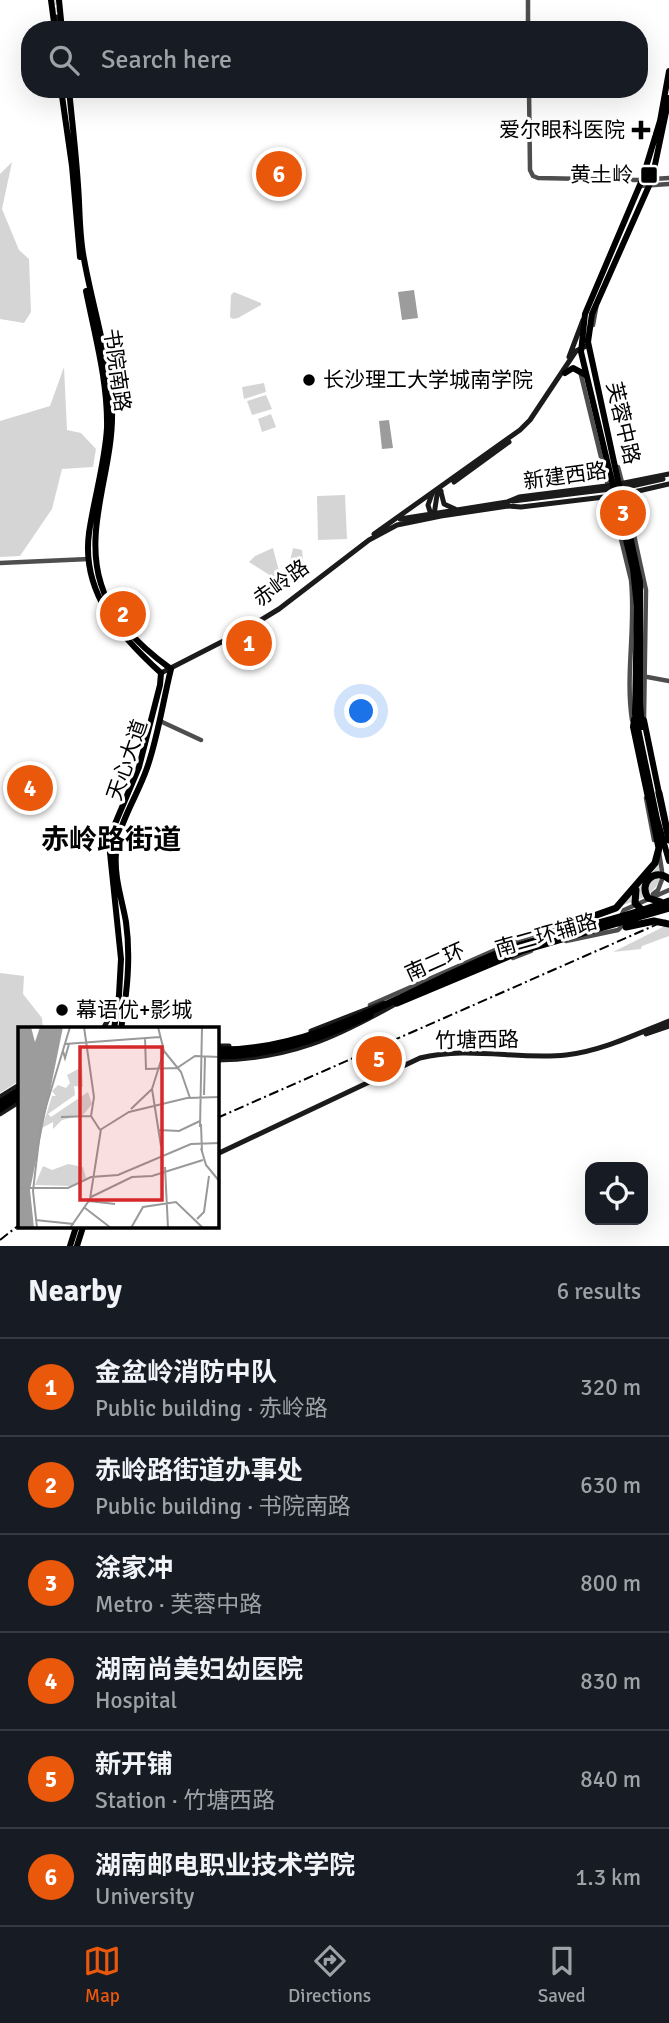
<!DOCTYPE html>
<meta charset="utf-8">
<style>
body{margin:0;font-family:Signika,"Noto Sans SC",sans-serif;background:#242831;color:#f1f3f6}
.controls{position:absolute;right:21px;bottom:21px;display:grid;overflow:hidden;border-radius:14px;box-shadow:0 7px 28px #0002}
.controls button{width:63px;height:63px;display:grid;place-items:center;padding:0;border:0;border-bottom:2px solid #363941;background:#171b24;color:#f1f3f6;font:35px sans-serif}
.you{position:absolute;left:362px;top:712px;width:24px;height:24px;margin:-18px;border:5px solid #fff;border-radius:50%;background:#1a73e8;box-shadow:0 0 0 10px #1a73e833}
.badge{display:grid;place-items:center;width:46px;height:46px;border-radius:50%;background:#ea580c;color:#fff;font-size:23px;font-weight:700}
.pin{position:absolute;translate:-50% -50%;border:4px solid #fff;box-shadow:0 2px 7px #0006}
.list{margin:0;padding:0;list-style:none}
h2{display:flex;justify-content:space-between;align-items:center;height:91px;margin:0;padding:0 28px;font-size:30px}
h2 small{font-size:23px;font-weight:400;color:#9ea1a6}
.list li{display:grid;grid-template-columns:46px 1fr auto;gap:21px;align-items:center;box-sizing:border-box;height:98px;padding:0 28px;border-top:2px solid #363941}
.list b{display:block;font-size:26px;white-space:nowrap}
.list p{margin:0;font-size:23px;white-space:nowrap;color:#9ea1a6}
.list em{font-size:23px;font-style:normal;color:#9ea1a6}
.icon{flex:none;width:38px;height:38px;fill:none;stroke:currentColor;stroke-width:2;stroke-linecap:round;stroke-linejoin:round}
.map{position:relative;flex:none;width:669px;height:1246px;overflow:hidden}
.search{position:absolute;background:#171b24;box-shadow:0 7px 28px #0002;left:21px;right:21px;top:21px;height:77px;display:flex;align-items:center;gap:18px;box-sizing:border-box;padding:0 24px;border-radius:28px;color:#9ea1a6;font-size:26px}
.sheet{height:679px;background:#171b24}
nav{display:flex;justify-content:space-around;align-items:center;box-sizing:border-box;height:98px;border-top:2px solid #363941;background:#171b24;font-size:19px;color:#9ea1a6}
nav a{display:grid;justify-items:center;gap:4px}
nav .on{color:#ea580c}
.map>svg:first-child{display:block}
.green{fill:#d5d5d5}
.water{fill:#9c9c9c}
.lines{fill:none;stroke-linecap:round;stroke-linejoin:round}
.secondary-tunnel{stroke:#d9d9d9;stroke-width:5;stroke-dasharray:5 2.5;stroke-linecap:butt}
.tertiary{stroke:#4e4e4e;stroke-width:4.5}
.secondary{stroke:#1b1b1b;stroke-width:5}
.primary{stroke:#000;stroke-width:6}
.trunk{stroke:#000;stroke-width:7}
.rail{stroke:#000;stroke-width:2;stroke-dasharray:10 3.5 2 3.5;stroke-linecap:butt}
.poi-dot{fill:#000;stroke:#fff;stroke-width:2.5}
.labels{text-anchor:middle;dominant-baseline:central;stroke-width:6;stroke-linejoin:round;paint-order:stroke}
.poi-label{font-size:21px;fill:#000;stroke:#fff;text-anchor:end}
.street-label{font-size:21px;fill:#000;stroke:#fff}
.district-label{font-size:28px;font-weight:bold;fill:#000;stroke:#fff}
.inset-road{fill:none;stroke:#999;stroke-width:2}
.view{fill:#d62828;fill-opacity:0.15;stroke:#d62828;stroke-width:3.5}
.inset-edge{fill:none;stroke:#000;stroke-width:3.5}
</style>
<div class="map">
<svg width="669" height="1246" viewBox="0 0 669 1246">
<rect width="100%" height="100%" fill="#fff"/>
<!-- green -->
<path class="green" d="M12 162 2 209 19 250 29 259 31 312 24 323 0 319V174Z
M234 292 261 303V305L238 318 233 319 230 317 231 295Z
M64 367 67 430 81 433 96 449 93 467 62 469 52 509 20 556 0 557V421L50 406Z
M264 383 266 392 244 399 242 387Z
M266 395 272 409 252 415 247 401Z
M271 414 276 427 262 432 258 419Z
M345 495 347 539 318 540 317 496Z
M273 548 280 575 276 579 249 562 255 556Z
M293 548 302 550 304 568 291 577 287 575Z
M660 860C666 888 647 898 623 905Z
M667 925 669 927V936L642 946 641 949 613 952Z
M0 973 24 976 23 994 42 1018 43 1029H19V1081L0 1093Z"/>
<!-- water -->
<path class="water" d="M414 290 418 318 402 320 398 292Z
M389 420 393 448 382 449 379 421Z"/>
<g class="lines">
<!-- secondary-tunnel -->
<path class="secondary-tunnel" d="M55 0 57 17"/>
<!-- tertiary -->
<path class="tertiary" d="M528 30V0
M529 89 530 170 533 176 538 178 637 180 669 178
M640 186 669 184
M593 325 597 303
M580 371 631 580C636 627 625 674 632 720
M618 467 623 486
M625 494 646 590 644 718
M0 563 89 559
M642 676 669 681
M160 721 201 740
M646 798 654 840
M659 852 662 871
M653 894 658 890 663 877
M566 941 618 930 623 925 622 914 624 910 669 890
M513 958 531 951
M370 1005 511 943 559 925"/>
<!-- secondary -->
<path class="secondary" d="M57 17 59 30
M569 357 583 320
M454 482 509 442
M441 492 444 504 455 509
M513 501 627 487 663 479
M431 515 428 505 432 494
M434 515 437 495 441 491
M400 519 507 502 519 497 614 485 669 474
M374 534 520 430 530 420 576 351 588 345
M161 673 243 631 279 609 369 540 397 525 441 516 508 506 521 507 621 495 669 484
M103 1029 115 1007
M311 1031 383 1003
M646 1034 669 1026
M217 1046H229
M217 1060C290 1059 335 1038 397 1003
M0 1097 19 1085
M0 1114 19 1102
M217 1154 420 1058C468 1046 518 1060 566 1055 602 1051 636 1034 669 1021"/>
<!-- primary -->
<path class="primary" d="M51 0 55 30
M59 0 62 30
M669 71 660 121 642 180 585 314 581 352 633 569 637 607 635 714 657 819 669 861
M61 89 72 166 80 257
M69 89C72 121 76 153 78 185 80 209 79 235 84 259 93 309 110 360 112 410 114 468 83 528 101 584 111 619 142 648 171 669 163 701 158 737 147 768 137 797 118 823 116 853 114 878 122 899 126 922 131 958 127 993 121 1029
M86 291C95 336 108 382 107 428 105 463 94 498 89 533 81 592 120 636 161 673L160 685 139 767 112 831 110 853 121 959 119 995 114 1029
M565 373 573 368 584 374
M634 719 633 727 648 798
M644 720 659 793
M642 727 640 703V582L588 342 592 314 652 179 669 98
M70 1246 76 1227
M77 1246 83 1227"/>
<!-- trunk -->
<path class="trunk" d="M659 793 669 840
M636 890 635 903 644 912
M661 902 648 898C638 883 655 867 669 879
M626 927 654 921 669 924
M555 930 616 908 655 863 659 848 649 798
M397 1003 521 951 669 908
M217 1050C318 1052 409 988 501 952 556 931 615 922 669 901
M217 1056C273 1056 320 1039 370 1015
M0 1103 19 1091
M0 1109 19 1096"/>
<!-- rail -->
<path class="rail" d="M217 1118 669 919
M0 1240 19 1225"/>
</g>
<!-- markers -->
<g class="poi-dot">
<path d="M637.5 119.5h7v7h7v7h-7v7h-7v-7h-7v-7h7z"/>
<rect x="640" y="166" width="18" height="18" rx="3.5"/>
<circle cx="309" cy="380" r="7"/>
<circle cx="62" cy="1010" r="7"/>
</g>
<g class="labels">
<!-- poi labels -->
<g class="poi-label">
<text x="625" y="130">爱尔眼科医院</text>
<text x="633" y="175">黄土岭</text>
<text x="323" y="380" text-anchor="start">长沙理工大学城南学院</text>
<text x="76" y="1010" text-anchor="start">幕语优+影城</text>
</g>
<!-- street labels -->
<g class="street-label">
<text transform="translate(117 370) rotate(82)">书院南路</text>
<text transform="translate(623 423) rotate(77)">芙蓉中路</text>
<text transform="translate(565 476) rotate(-8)">新建西路</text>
<text transform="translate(281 583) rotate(-36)">赤岭路</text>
<text transform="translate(127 760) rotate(-71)">天心大道</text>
<text transform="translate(546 935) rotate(-16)">南二环辅路</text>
<text transform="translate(435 962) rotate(-24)">南二环</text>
<text transform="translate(477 1040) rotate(-1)">竹塘西路</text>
</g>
<!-- district labels -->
<g class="district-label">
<text x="111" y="840">赤岭路街道</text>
</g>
</g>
<!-- overview -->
<g transform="translate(18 1027)">
<rect width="201" height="201" fill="#fff"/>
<path d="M64 40 65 60 56 59 57 68 30 87 33 90 70 65 74 77 65 88 44 93 35 102V95L24 101 34 69H38L34 64 40 58 48 61 52 56 49 48ZM50 137 65 140 68 151 52 159 17 158 25 139 34 143Z" fill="#d5d5d5"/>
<path d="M0 0H13L17 15 22 0H45L12 163 16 201H0Z" fill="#9c9c9c"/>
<path class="inset-road" d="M66 0 76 70 73 89 82 103M140 0 146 24 134 62 143 119M127 11 128 42 159 41 177 29 202 30M47 17 142 10M45 24 47 31 51 17M146 24 163 45 172 71M186 68 187 30M113 82 134 62M43 90 73 89M183 97 184 125M182 100 184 0M82 103 111 85 169 71 202 70M141 103 161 104 182 94M183 121 188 138 202 155M147 140 150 201M0 161H50L73 150 100 148 173 117 202 116M73 170 114 150 134 149 185 133M71 174 97 177M67 181 93 201M179 192 186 185 191 149M17 193 56 197M19 201 15 164 23 96 52 0M52 201 72 172 83 102M113 201 125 180 158 175 185 201"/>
<path class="view" d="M62 20H144V173H62Z"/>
<rect width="201" height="201" class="inset-edge"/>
</g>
</svg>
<div class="controls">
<button><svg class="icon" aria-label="locate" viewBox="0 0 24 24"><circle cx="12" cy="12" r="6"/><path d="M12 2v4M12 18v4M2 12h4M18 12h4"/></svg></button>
</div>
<div class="you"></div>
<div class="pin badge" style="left:249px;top:643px">1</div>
<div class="pin badge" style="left:123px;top:614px">2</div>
<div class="pin badge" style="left:623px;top:513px">3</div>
<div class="pin badge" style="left:30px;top:788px">4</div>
<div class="pin badge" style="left:379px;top:1059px">5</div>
<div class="pin badge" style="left:279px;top:174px">6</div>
<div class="search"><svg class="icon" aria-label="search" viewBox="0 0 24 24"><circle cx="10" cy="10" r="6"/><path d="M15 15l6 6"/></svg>Search here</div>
</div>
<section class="sheet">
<h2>Nearby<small>6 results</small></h2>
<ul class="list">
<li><span class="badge">1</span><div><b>金盆岭消防中队</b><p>Public building · 赤岭路</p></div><em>320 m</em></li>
<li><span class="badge">2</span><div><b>赤岭路街道办事处</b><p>Public building · 书院南路</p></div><em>630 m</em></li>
<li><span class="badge">3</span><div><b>涂家冲</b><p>Metro · 芙蓉中路</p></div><em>800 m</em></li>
<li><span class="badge">4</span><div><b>湖南尚美妇幼医院</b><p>Hospital</p></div><em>830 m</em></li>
<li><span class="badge">5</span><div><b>新开铺</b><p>Station · 竹塘西路</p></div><em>840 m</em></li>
<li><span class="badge">6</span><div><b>湖南邮电职业技术学院</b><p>University</p></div><em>1.3 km</em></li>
</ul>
</section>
<nav>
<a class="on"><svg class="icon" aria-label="map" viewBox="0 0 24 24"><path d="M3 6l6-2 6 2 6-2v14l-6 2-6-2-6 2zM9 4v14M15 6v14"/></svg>Map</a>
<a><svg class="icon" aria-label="directions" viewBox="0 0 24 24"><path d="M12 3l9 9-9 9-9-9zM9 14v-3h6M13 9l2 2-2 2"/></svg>Directions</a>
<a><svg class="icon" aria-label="saved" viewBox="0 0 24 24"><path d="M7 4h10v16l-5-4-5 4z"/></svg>Saved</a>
</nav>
